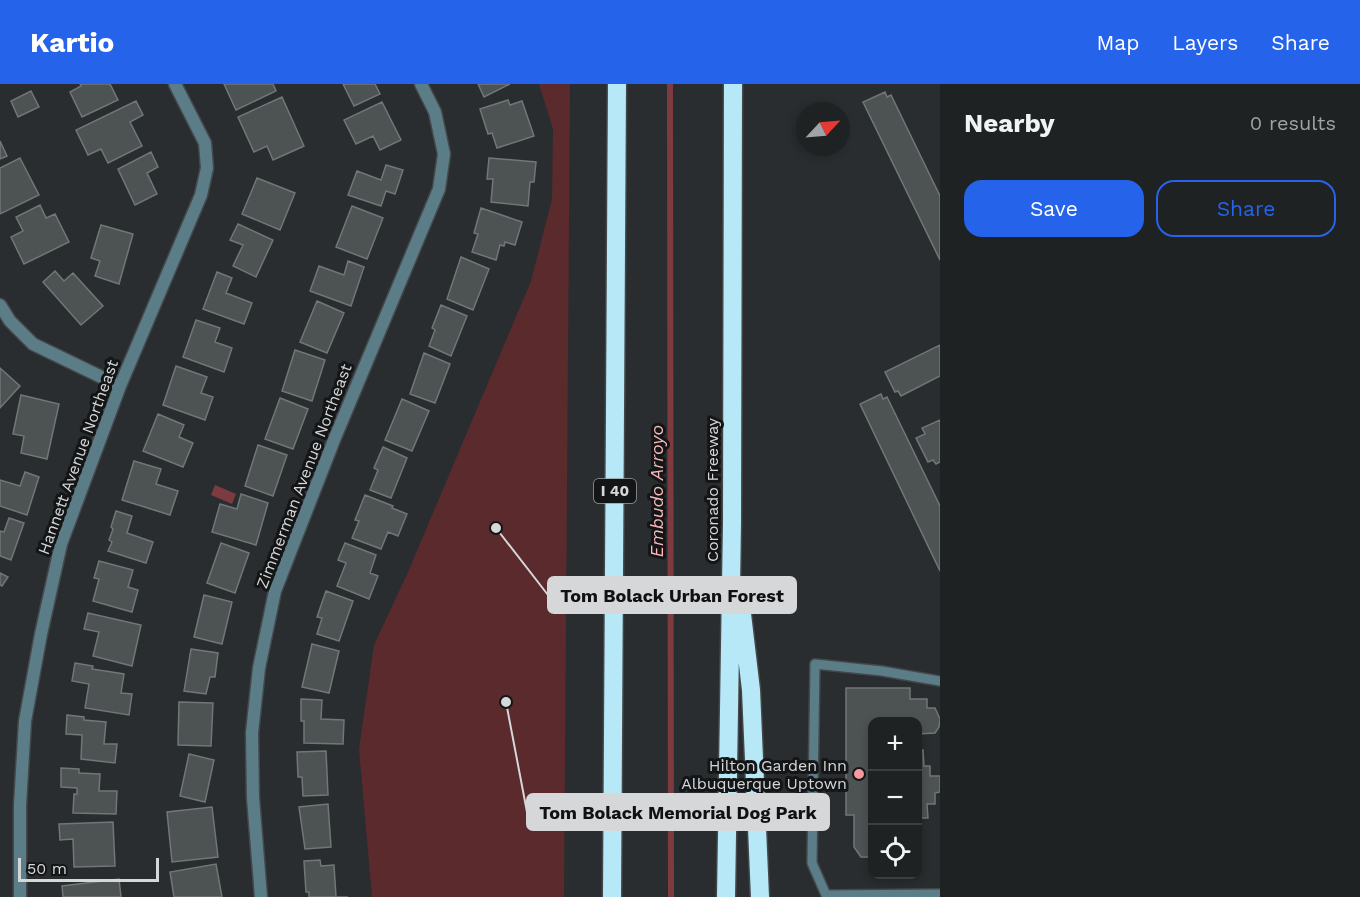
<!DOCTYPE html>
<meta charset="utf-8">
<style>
body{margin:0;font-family:"Work Sans",sans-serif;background:#272a2b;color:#f1f3f6}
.controls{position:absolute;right:18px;bottom:18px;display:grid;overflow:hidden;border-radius:12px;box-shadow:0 3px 9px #0003}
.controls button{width:54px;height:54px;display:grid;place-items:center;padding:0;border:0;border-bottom:2px solid #3c3f41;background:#1f2223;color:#f1f3f6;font:30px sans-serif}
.compass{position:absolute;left:796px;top:18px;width:54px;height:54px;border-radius:50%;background:#1f2223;box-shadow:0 3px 9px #0003;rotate:64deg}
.scale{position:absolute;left:18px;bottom:15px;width:141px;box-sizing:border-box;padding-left:6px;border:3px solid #d5d7d8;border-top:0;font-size:16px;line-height:21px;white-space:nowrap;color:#d5d7d8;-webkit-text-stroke:4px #131516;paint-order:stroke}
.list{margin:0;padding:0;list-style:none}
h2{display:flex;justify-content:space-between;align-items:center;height:78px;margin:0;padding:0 24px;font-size:26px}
h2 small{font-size:20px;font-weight:400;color:#a1a4a6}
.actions{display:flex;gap:12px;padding:18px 24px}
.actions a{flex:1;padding:14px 0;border:2px solid #2563eb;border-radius:18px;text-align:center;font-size:21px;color:#2563eb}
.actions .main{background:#2563eb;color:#fff}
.icon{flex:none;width:33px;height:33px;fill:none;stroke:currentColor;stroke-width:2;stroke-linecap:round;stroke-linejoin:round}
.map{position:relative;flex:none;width:940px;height:813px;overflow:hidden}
header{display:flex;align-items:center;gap:36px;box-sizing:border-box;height:84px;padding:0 30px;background:#2563eb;color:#fff}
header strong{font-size:28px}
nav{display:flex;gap:33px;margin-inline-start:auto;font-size:21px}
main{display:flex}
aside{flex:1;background:#1f2223}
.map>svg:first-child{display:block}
.green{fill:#5a2a2d}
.water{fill:#7e3b3f}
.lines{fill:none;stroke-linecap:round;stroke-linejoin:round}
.stream{stroke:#7e3b3f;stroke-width:6}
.building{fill:#4d5253;stroke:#717678;stroke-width:1.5}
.service-casing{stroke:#45484a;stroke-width:12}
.minor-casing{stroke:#45484a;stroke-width:15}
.motorway-casing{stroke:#45484a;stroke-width:21}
.service{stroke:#5b7d88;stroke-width:9}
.minor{stroke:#5b7d88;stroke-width:12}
.motorway{stroke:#b6e8f8;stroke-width:18}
.poi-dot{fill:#f59b9e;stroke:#131516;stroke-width:2}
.labels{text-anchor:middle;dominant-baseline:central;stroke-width:6;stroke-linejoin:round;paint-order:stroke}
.shield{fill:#131516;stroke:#9b9d9e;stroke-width:1.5}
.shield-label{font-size:15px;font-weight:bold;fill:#d5d7d8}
.street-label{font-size:16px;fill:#d5d7d8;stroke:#131516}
.poi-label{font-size:16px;fill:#d5d7d8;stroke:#131516;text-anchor:end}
.water-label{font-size:18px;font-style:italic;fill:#f9b9ba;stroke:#131516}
.leader{fill:none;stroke:#d5d7d8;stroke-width:2}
.callout-dot{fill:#d5d7d8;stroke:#131516;stroke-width:2}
.callout{fill:#d5d7d8;stroke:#d5d7d8;stroke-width:2}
.callout-label{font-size:18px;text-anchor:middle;font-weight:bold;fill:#111}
</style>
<header>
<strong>Kartio</strong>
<nav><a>Map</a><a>Layers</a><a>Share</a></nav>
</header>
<main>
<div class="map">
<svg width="940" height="813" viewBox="0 0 940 813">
<rect width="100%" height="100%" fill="#292d2f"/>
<!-- green -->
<path class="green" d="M539 0H570L564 813H372L359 665 374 561 408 488 531 197 552 115 553 45Z"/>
<!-- water -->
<path class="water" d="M215 401 236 410 232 420 211 411Z"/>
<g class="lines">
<!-- stream -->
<path class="stream" d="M670 0 671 813"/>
</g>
<!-- building -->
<path class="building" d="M80 0H110L118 16 82 33 70 8 81 2Z
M224 0H273L276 7 236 26Z
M343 0H375L380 10 354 22Z
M478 0H510L484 13Z
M31 7 39 23 18 33 11 17Z
M885 8 887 13 891 11 940 112V176L863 18Z
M282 13 304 62 273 76 267 62 254 68 238 33Z
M508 16 510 21 522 17 534 52 497 64 492 49 488 50 480 25Z
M136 17 143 31 130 38 142 62 108 79 101 65 88 71 76 46Z
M382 18 401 56 380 66 373 52 356 60 344 36Z
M0 57 7 72 0 75Z
M151 68 158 83 147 89 157 110 135 121 118 85Z
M20 74 39 111 0 130V84Z
M489 74 536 78 534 98H530L528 122 491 118 493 95H487Z
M386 81 403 86 395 110 386 107 381 122 348 111 357 87 381 96Z
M257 94 295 109 280 146 242 130Z
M40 121 46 134 55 130 69 158 24 180 11 153 23 147 16 133Z
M352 122 383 134 367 175 336 163Z
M481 124 522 138 515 161 505 158 504 162 500 161 496 176 472 168 478 150 474 149Z
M238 140 273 156 256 193 233 182 243 161 230 156Z
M101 141 133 150 119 200 95 192 100 177 91 174Z
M461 173 489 185 473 226 447 215Z
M348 177 364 183 351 222 310 207 319 182 344 191Z
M55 187 64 197 73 189 103 222 81 241 43 198Z
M217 188 232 194 226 209 252 219 244 240 203 225Z
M317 217 344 229 327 269 300 258Z
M441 221 467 232 451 272 429 262 435 246 432 244Z
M196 236 220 244 215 258 232 264 224 288 183 273Z
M940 261V292L901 312 898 307 895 308 885 288Z
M295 266 325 276 312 317 282 307Z
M424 269 450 280 435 319 410 310Z
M176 282 207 293 201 309 213 313 205 336 163 321Z
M0 284 20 302 0 324Z
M881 310 883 315 887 313 940 422V487L860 320Z
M21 311 59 320 47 375 21 369 24 352 13 350Z
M280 314 308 325 293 365 265 355Z
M402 315 429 327 412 367 385 356Z
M158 330 184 341 179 353 193 359 183 383 143 367Z
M940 336V378L936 380 933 376 928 378 916 354 925 350 922 344Z
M258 361 287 371 273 412 245 402Z
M383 363 407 374 391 414 370 406 378 386 374 384Z
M134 377 161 385 156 400 178 407 170 431 122 416Z
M25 388 39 393 27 431 0 422V396L20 402Z
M241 410 268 419 256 461 212 448 220 420 237 425Z
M365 411 393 422 392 424 407 430 398 452 388 448 381 465 352 454 359 437 355 436Z
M116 427 132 432 127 449 153 458 146 479 108 467 112 458 109 456 113 445 111 443Z
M9 434 24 439 11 476 0 472V447L4 448Z
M221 459 249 469 235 509 207 499Z
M345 459 376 471 370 489 378 492 369 515 337 502 346 479 338 476Z
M99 477 133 486 128 503 138 506 132 528 93 517 99 495 94 494Z
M0 489 8 493 2 502 0 501Z
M326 507 353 517 339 557 317 550 322 534 317 533Z
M204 511 232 518 222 560 194 553Z
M88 529 141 541 132 582 93 572 99 548 84 545Z
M312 560 339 567 329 609 302 603Z
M191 565 218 569 215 593H210L206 610 184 607Z
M75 579 93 582 92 585 124 590 121 609 132 610 129 631 85 624 89 600 72 597Z
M846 604H910V615H927V624H935L940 635 939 643 935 649 918 650V638H872V773H861L854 763V731H846Z
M301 615 322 616 321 635 344 636 343 660 304 659V637H301Z
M179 618 213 619 211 662 178 661Z
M67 631 84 633V636L106 638 104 660H117L115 679 81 675 82 651 66 650Z
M918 666H923L924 682H930V692H940V708L935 709V720H927L928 734H918Z
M326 667 328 711 303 712 302 693H298L297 668Z
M189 670 214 676 205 718 180 712Z
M61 684 79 685V689L100 690 99 707H117L116 730 73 729 74 710H77V704L61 703Z
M328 720 331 763 305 765 299 723Z
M212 723 218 773 172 778 167 728Z
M113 738 115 782 74 783 73 755 60 756 59 740Z
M320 776 321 782 334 781 336 813H348H309V808H306L304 777Z
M216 780 222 813H174L170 788Z
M119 795 121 813H63L62 802Z"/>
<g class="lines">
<!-- service casing -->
<g class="service-casing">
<path id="service" d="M940 597 882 587 815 580 812 779 826 811 940 810"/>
</g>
<!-- minor casing -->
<g class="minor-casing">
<path id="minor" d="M0 221 10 237 33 260 120 302
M20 813V721L25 637 41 550 61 460 120 302 201 111 207 84 205 59 175 0
M261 813 253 714 252 649 259 584 275 507 334 356 439 105 444 70 435 28 421 0"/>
</g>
<!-- motorway casing -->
<g class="motorway-casing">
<path id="motorway" d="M740 513 751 606 760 813
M612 813 617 0
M726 813 732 439 733 0"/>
</g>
<!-- service -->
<use href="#service" class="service"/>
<!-- minor -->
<use href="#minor" class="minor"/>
<!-- motorway -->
<use href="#motorway" class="motorway"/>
</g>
<!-- markers -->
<circle class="poi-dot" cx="859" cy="690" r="6"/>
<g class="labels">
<!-- shield labels -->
<rect class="shield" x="594" y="395" width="42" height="24" rx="4.5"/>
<g class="shield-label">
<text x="615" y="407">I 40</text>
</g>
<!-- street labels -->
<g class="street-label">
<text transform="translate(78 373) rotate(-70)">Hannett Avenue Northeast</text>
<text transform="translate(304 392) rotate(-69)">Zimmerman Avenue Northeast</text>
<text transform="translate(712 406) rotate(-90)">Coronado Freeway</text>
</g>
<!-- poi labels -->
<g class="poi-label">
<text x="847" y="681">Hilton Garden Inn<tspan x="847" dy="18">Albuquerque Uptown</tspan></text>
</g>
<!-- water labels -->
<g class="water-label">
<text transform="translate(656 407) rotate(-90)">Embudo Arroyo</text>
</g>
</g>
<!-- callouts -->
<path class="leader" d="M496 444L548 511M506 618L527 728"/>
<g class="callout-dot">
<circle cx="496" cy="444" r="6"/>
<circle cx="506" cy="618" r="6"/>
</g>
<g class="callout">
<rect x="548" y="493" width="248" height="36" rx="6"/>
<rect x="527" y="710" width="302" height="36" rx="6"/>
</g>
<g class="callout-label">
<text x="672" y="518">Tom Bolack Urban Forest</text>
<text x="678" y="735">Tom Bolack Memorial Dog Park</text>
</g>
</svg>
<div class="controls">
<button>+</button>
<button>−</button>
<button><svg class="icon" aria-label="locate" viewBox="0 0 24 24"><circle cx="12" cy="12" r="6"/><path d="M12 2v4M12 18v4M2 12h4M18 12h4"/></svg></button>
</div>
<svg class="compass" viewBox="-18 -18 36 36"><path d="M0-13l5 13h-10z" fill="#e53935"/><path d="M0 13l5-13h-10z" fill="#a1a4a6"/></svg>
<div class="scale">50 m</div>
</div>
<aside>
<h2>Nearby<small>0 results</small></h2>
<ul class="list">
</ul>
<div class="actions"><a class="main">Save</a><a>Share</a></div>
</aside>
</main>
